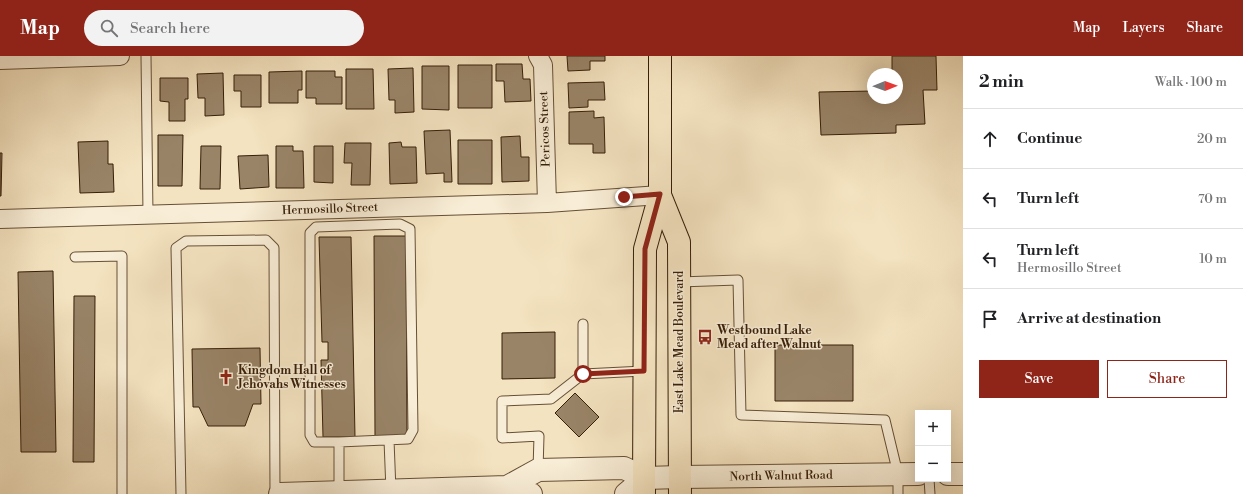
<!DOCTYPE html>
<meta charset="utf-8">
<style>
body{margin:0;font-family:"Libre Bodoni",serif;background:#f2f2f2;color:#202124}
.controls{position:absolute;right:12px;bottom:12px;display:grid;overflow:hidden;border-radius:0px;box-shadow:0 4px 16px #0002}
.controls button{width:36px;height:36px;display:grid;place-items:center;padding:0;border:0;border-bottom:1px solid #e0e0e0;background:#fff;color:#202124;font:20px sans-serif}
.compass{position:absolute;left:867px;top:12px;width:36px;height:36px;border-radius:50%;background:#fff;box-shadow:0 4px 16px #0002;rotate:89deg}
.stop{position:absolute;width:12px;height:12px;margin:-9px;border:3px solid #8f2418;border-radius:50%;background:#fff}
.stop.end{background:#8f2418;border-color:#fff;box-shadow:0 1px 4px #0008}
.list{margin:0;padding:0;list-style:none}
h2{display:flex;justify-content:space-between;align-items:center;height:52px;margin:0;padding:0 16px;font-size:17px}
h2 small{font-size:13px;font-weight:400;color:#757577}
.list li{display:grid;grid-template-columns:26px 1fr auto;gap:12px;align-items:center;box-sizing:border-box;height:60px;padding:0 16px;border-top:1px solid #e0e0e0}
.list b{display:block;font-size:15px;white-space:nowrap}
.list p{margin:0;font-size:13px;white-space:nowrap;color:#757577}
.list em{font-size:13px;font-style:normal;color:#757577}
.actions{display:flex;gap:8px;padding:12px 16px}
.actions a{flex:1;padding:9px 0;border:1px solid #8f2418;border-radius:0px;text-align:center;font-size:14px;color:#8f2418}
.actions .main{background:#8f2418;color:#fff}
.icon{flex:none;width:22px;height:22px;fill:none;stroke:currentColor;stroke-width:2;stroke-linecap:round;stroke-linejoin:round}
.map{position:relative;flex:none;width:963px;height:438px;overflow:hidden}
header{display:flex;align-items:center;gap:24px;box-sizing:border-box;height:56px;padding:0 20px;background:#8f2418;color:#fff}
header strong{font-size:19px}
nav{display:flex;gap:22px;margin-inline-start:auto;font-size:14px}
.search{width:280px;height:36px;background:#f2f2f2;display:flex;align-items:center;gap:10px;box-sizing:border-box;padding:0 14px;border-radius:22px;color:#757577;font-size:15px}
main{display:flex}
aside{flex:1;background:#fff}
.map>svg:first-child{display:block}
.building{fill:#998468;stroke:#361e08}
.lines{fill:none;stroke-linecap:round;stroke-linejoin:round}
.service-casing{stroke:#664f36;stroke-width:11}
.minor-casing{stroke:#664f36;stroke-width:20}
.tertiary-casing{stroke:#664f36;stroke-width:24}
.primary-casing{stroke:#361e08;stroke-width:24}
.service{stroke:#f8edd6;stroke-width:9}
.minor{stroke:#f8edd6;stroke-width:18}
.tertiary{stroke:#f8edd6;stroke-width:22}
.primary{stroke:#f4e3c0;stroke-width:22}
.route{stroke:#8f2418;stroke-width:5}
.labels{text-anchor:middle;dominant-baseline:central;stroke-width:3;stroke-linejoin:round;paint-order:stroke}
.street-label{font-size:12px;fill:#361e08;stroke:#f8edd6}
.poi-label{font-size:12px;font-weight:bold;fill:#361e08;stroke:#f8edd6;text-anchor:start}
</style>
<header>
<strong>Map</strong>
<div class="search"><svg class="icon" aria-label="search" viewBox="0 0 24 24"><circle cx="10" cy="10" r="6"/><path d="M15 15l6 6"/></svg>Search here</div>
<nav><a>Map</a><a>Layers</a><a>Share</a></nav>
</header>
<main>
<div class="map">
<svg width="963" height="438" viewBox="0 0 963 438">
<rect width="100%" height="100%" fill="#f4e3c0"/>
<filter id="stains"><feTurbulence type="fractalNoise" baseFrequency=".005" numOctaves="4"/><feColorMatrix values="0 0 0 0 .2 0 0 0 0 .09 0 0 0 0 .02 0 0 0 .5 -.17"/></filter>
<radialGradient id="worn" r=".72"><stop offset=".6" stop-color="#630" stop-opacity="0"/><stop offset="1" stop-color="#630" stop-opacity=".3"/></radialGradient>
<!-- building -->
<path class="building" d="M567 0H605V5H590V14L568 15Z
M892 0H936L937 34H923L925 68 896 69V77L821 79 819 36 873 35V42H897V18H892Z
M496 8H522L523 23H530L531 45 505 46 504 25H496Z
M458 9H492V52H458Z
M422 10H449V54L422 53Z
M413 12 414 56 395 57V44H389L388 13Z
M346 13H373L374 53H346Z
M302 15V34H298V47H269V16Z
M306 15H335V21H342V48H316V42H306Z
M223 17 224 59 205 60V42H198L197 18Z
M234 19H261V51H241V35H234Z
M160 22H188V43H185V65H169V46L160 45Z
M604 26 605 44H588V51L569 52 568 27Z
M594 55V62L604 61 605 97H593V88H569V56Z
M450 74 452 126H444V117L426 118 424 75Z
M158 79H183L182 130H158Z
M520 80 521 101H529V125L502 126 501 81Z
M458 84H492V128H458Z
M108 85V108H113L114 136 80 137 78 86Z
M401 86 402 91H416L417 127 390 128 389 87Z
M345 87H371L370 129H351L352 107H344Z
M201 90H221L220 133H200Z
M276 90H293V95H303L304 132H276Z
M314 90H333V127L314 126Z
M0 97H2L1 140H0Z
M268 99 269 131 240 133 238 100Z
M374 180H406L407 380H375Z
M319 181H351L355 381H323L321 304H328V286H322Z
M53 215 56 396H21L18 216Z
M74 240H95L94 406H73Z
M555 276V322L502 323V277Z
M775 289H853V345H775Z
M260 292 261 348H253L245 370H208L199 351H193L192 293Z
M575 337 599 361 579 381 555 357Z"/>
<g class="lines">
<!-- service casing -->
<g class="service-casing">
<path id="service" d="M146 0 148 158
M75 201 122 200V438
M679 226 738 224 741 359 885 364 898 418V438
M583 268V318L644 315
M389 384 391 435
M339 386 408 383 413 374 410 173 400 168 316 171 310 177V379L314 386H339V437
M538 414 539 380 502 382V345L551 343 583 318
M929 423 930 438
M181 438 176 192 186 185 266 184 274 192 275 438"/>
</g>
<!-- minor casing -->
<g class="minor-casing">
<path id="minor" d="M538 0 543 9 547 147
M0 4 120 0
M0 163 547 147 660 139"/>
</g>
<!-- tertiary casing -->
<g class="tertiary-casing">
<path id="tertiary" d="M948 418H963
M507 431 538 414 624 412 645 422 680 421 918 418
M280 438 507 431 531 438
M626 438 645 422"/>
</g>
<!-- primary casing -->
<g class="primary-casing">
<path id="primary" d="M660 139 679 186 680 438
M644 438 645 193 660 139V0"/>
</g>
<!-- service -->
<use href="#service" class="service"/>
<!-- minor -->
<use href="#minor" class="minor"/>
<!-- tertiary -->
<use href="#tertiary" class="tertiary"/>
<!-- primary -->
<use href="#primary" class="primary"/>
</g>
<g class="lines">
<!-- route -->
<path class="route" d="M583 318 644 315 645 193 660 138 624 141"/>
</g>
<!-- icons -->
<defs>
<g id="bus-bare" transform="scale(1.2)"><path d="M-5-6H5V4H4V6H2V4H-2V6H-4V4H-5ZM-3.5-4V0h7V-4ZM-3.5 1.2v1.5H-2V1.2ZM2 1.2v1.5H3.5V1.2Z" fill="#8f2418" stroke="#f8edd6" stroke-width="2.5" paint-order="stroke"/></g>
<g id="church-bare" transform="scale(1.2)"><path d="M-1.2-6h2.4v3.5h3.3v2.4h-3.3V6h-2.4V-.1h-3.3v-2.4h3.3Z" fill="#8f2418" stroke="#f8edd6" stroke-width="2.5" paint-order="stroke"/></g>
</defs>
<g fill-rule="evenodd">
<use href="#bus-bare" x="705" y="281"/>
<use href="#church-bare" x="226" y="321"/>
</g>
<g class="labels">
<!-- street labels -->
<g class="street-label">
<text transform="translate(545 73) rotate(-92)">Pericos Street</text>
<text transform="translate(330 153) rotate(-2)">Hermosillo Street</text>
<text transform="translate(679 286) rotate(-90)">East Lake Mead Boulevard</text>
<text transform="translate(781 420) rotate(-1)">North Walnut Road</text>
</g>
<!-- poi labels -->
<g class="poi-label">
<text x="717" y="274">Westbound Lake<tspan x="717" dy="14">Mead after Walnut</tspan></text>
<text x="238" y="314">Kingdom Hall of<tspan x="238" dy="14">Jehovahs Witnesses</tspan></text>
</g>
</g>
<rect width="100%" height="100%" filter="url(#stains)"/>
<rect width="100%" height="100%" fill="url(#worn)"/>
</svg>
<div class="controls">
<button>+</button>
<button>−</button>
</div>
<svg class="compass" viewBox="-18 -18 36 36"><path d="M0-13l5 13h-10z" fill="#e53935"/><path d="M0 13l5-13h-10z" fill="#757577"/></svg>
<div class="stop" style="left:583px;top:318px"></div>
<div class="stop end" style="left:624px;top:141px"></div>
</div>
<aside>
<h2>2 min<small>Walk · 100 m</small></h2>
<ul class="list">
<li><svg class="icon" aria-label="ahead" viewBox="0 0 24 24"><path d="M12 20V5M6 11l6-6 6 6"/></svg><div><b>Continue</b></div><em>20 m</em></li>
<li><svg class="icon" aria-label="left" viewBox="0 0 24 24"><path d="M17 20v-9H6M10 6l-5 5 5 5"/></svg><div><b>Turn left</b></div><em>70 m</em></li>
<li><svg class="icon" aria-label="left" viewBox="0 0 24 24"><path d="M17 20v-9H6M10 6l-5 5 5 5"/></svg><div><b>Turn left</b><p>Hermosillo Street</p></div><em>10 m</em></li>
<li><svg class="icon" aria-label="arrive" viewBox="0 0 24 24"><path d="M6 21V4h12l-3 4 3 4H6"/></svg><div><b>Arrive at destination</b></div></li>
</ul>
<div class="actions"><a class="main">Save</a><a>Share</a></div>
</aside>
</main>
